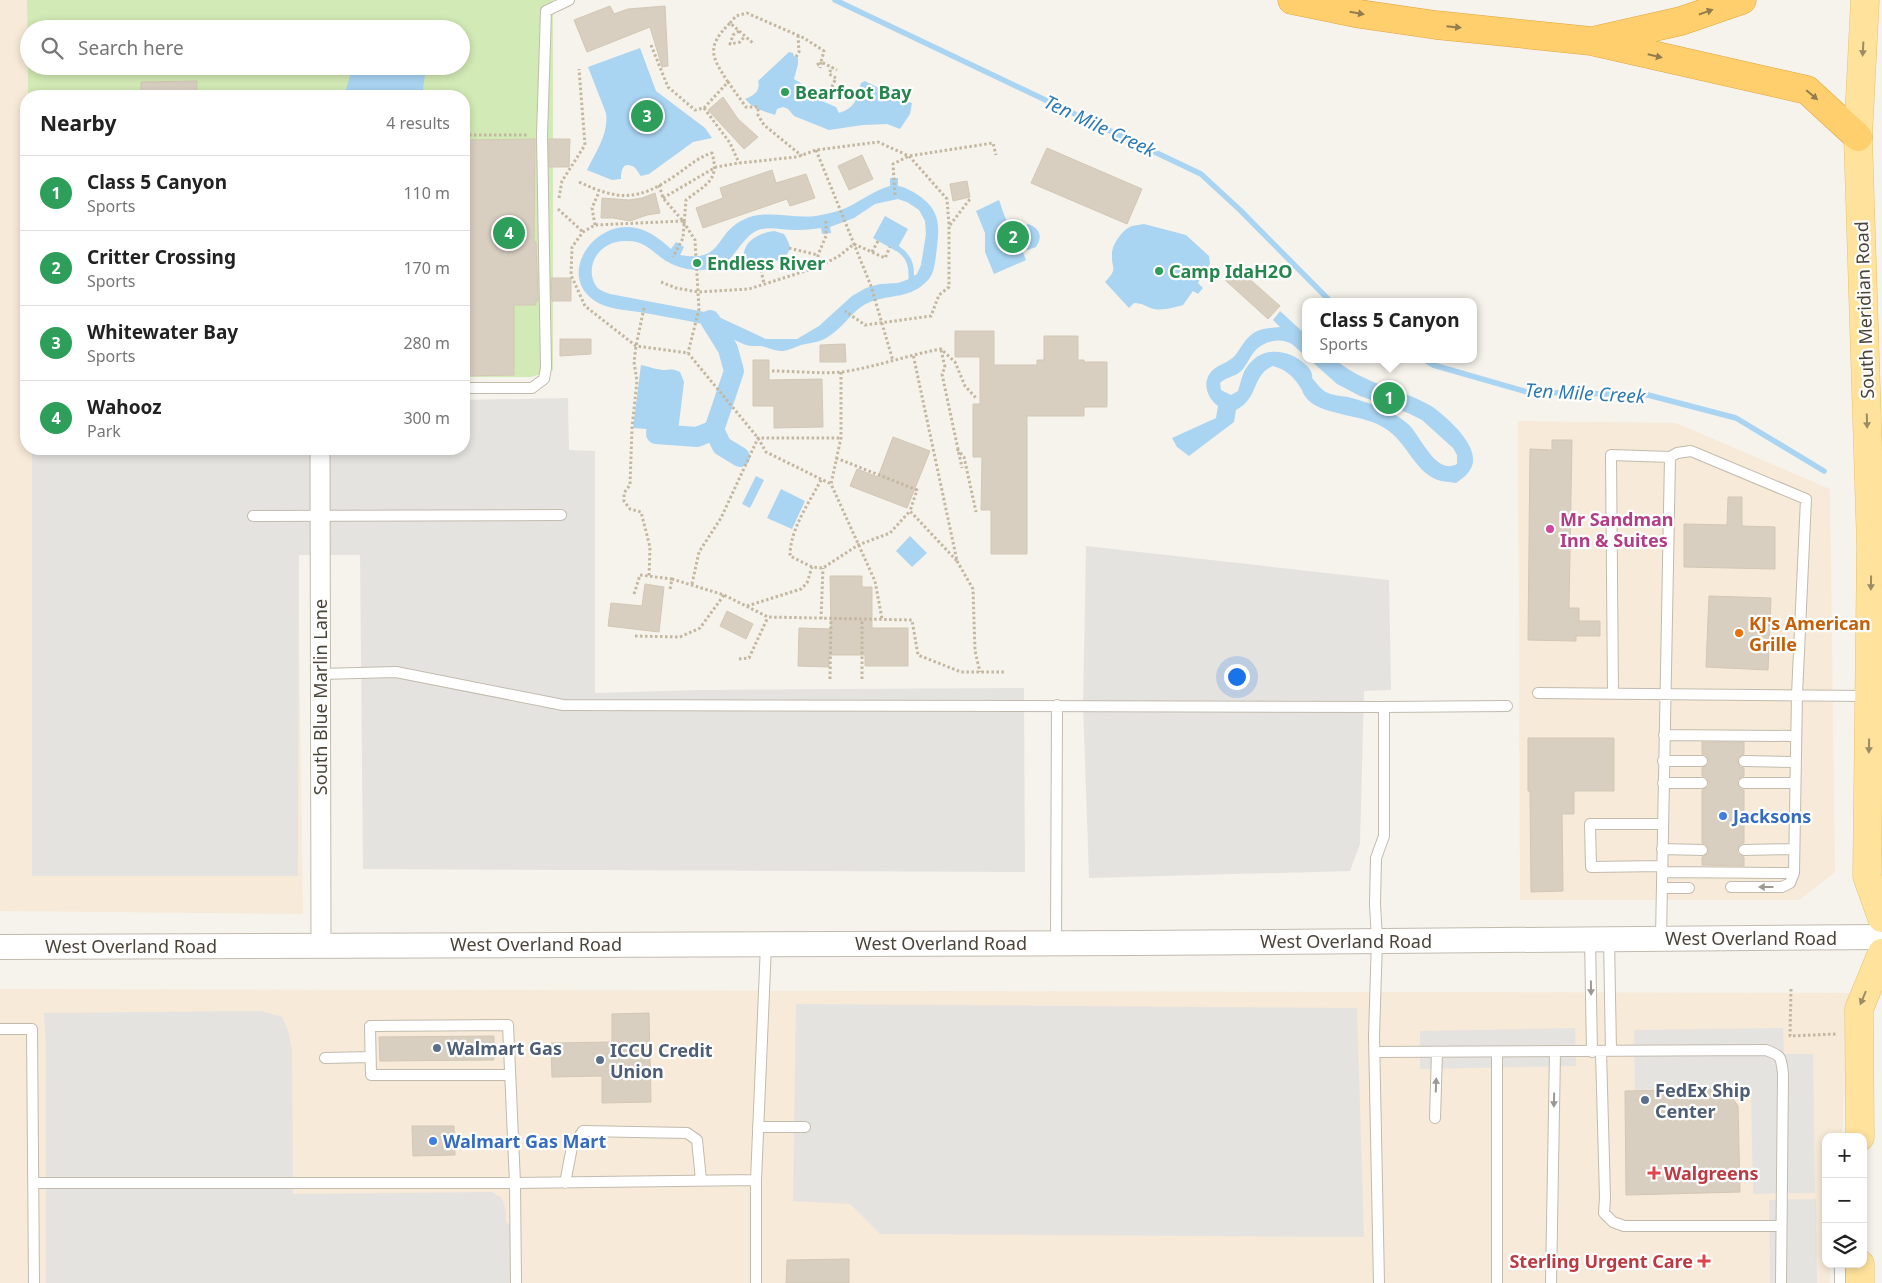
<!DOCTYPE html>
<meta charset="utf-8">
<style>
body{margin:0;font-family:"Noto Sans",sans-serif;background:#f6f6f6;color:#222}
.controls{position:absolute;right:15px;bottom:15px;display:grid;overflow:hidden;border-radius:10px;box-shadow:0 2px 8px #0003}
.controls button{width:45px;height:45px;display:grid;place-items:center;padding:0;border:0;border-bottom:1px solid #e0e0e0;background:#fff;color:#222;font:25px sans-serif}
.you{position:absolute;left:1236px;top:676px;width:18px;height:18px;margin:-12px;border:4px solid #fff;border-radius:50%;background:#1a73e8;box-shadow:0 0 0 8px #1a73e833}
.badge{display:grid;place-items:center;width:32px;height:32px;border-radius:50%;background:#7c3aed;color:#fff;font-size:16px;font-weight:700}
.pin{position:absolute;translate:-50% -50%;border:2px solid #fff;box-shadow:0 1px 5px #0006}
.popup{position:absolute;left:1302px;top:298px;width:175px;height:65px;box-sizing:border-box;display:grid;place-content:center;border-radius:10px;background:#fff;filter:drop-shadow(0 1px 4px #0005);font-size:16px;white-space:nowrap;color:#767676}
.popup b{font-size:19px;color:#222}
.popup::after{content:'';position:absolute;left:50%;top:100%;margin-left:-10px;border:10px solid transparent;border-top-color:#fff}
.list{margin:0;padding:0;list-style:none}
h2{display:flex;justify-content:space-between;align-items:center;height:65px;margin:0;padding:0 20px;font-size:21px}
h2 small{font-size:16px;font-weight:400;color:#767676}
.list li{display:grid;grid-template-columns:32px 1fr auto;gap:15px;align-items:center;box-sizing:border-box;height:75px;padding:0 20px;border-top:1px solid #e0e0e0}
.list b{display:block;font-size:19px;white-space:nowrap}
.list p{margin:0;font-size:16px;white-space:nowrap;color:#767676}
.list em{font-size:16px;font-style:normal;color:#767676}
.icon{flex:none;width:28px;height:28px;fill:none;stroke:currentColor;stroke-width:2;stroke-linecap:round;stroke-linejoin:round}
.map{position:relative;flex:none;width:1882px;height:1283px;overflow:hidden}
.search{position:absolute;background:#fff;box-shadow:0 2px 8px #0003;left:20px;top:20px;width:450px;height:55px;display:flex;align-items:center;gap:12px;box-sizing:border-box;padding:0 18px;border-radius:28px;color:#767676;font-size:19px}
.panel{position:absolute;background:#fff;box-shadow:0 2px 8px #0003;left:20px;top:90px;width:450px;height:365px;border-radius:20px}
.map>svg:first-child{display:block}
.commercial{fill:#f7ead8}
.green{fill:#d2eab5;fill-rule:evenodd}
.parking{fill:#e5e3e0}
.water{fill:#a9d4f2;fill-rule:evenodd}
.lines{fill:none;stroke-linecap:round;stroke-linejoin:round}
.stream{stroke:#a9d4f2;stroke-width:5.5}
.canal{stroke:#a9d4f2;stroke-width:20}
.building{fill:#d8cfc1;stroke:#d3c7b4}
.service-casing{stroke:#c2bbae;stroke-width:12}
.minor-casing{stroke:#c2bbae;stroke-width:21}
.tertiary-casing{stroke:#c2bbae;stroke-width:26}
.primary-casing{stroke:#e6c16a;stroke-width:29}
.motorway-casing{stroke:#e0a43c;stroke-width:29}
.path{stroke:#c4b79f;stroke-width:3;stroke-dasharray:2.5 2.5;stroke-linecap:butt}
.service{stroke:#fff;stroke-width:10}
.minor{stroke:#fff;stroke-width:19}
.tertiary{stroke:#fff;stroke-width:24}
.primary{stroke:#ffe39c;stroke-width:28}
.motorway{stroke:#ffcf6e;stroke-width:28}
.oneway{fill:#937c4e}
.oneway2{fill:#9c8c66}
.oneway3{fill:#9c9892}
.leisure-dot{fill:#2e9e5b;stroke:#fff;stroke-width:2}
.hotel-dot{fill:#d1479c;stroke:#fff;stroke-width:2}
.food-dot{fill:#e8710a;stroke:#fff;stroke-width:2}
.shop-dot{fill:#3f7fe0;stroke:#fff;stroke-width:2}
.service-dot{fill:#5c6f8a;stroke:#fff;stroke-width:2}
.health-dot{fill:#e0444e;stroke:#fff;stroke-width:2}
.labels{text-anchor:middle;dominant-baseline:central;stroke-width:4.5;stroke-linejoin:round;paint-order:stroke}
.leisure-label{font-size:18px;font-weight:bold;fill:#27864d;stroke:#fff;text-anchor:start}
.street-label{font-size:18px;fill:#4b4439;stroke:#fff}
.hotel-label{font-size:18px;font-weight:bold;fill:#b23c85;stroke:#fff;text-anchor:start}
.food-label{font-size:18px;font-weight:bold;fill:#c56008;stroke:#fff;text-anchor:start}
.shop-label{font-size:18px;font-weight:bold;fill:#366cbe;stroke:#fff;text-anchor:start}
.service-label{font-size:18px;font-weight:bold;fill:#4e5e75;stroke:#fff;text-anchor:start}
.health-label{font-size:18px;font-weight:bold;fill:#be3a42;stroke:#fff;text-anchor:start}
.water-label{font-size:19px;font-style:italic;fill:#2e7ab2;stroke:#fff}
</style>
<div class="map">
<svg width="1882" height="1283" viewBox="0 0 1882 1283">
<rect width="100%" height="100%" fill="#f6f3ec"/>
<!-- commercial -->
<path class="commercial" d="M0 0H27L28 96H26V449H32V555H298L303 914 0 911Z
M1518 421 1676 423 1830 489 1835 872 1799 900H1520Z
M0 989 1850 993 1842 1137H1826V1264H1830V1283H0Z"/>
<!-- green -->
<path class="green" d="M27 0H553V370L531 377H464V96H28ZM29 29H461V66H29Z"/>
<!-- parking -->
<path class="parking" d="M568 398 569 450 595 451V693L699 690 1024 688 1025 872 363 869 360 555H299L298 876H32V449H464V400Z
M1086 546 1389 580 1391 690 1364 691 1360 844 1350 871 1089 878 1083 705Z
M796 1004 1357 1008 1364 1237 880 1234 850 1204 793 1201Z
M262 1011 282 1017 288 1030 292 1049 293 1194 492 1192 502 1198 506 1211V1222L515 1229 514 1283H46V1045L44 1013Z
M1575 1028 1576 1066 1420 1069V1031Z
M1783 1028 1784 1054H1813L1815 1193 1753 1194 1751 1088 1635 1090 1634 1030Z
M1816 1199 1817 1283H1770L1769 1200Z"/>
<!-- water -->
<path class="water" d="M640 48 656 91 705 128 712 138 693 142 649 174 641 176C638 173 636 167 632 166 622 162 621 172 621 179L612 180 587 170C596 151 609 134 606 113L588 67Z
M789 52 793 53 794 56 798 58V64L794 79 814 91 815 98 836 107 839 113C857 107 856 99 861 83L865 81 900 99 912 103 910 114 900 129 887 124 863 125 829 130 794 116 788 109 783 107 777 109 775 115C763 111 754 109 745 99 754 96 761 90 758 81Z
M353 66H425C426 77 422 86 423 96H344Z
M890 178H898V186C905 187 912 191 918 195 943 212 939 229 936 255 935 263 934 274 928 280 911 299 891 294 870 302 855 308 849 320 838 329 833 334 823 341 816 342 811 343 806 344 801 345 795 347 789 350 783 351 776 351 771 349 765 347 759 345 752 347 746 345 731 340 718 328 702 324 681 319 660 316 639 312 625 310 607 309 595 301 558 277 590 225 629 227 646 228 659 238 671 249L676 242 684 247 680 255C725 263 713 233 745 219 767 209 792 219 816 216 826 214 837 212 846 208 861 201 873 191 890 186ZM898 199 907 202 919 210 925 221 926 234 921 265 917 274 909 279 898 283 880 284 866 288 852 296 819 326 797 339H766L710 313 610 294C607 293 602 291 599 289 595 286 593 280 592 276 589 256 606 240 627 241 646 241 652 252 666 261 680 269 695 272 711 269 733 266 738 241 756 231 768 225 785 231 798 230 805 230 813 229 821 228L822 234 831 233 830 227 854 218 875 204Z
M999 200C1003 210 1006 227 1017 230L1028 224C1040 228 1043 237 1036 247L1028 250 1021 247 1026 260 994 274 985 252V233L976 211Z
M885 216 908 229 896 251 873 238Z
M1144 224 1186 235 1209 256 1210 264 1198 283 1203 288 1198 294 1193 291 1183 305C1174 307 1164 311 1154 309 1146 307 1143 303 1134 303L1129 308 1105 282C1119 267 1111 270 1112 254 1112 244 1123 229 1132 226 1136 225 1140 225 1144 224Z
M774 231 784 234C796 253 787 255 771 264 764 269 761 271 752 269L744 260C741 242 758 233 774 231Z
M1280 311 1305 334V356C1301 352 1295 346 1290 343 1278 337 1262 342 1254 352 1249 358 1246 367 1240 372 1234 377 1226 377 1220 383L1221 390 1231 395 1238 391C1242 379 1242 370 1253 360 1268 346 1292 351 1306 365 1310 369 1313 373 1312 378 1316 382 1319 387 1323 390 1328 395 1341 396 1348 397 1370 403 1390 409 1408 424 1420 434 1435 476 1457 464V455L1453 448 1422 420 1408 413 1360 396 1337 384 1309 359H1335C1362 384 1400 388 1431 406 1446 416 1480 446 1472 466 1469 474 1463 478 1456 483 1452 482 1446 482 1441 481 1416 475 1407 442 1386 429 1365 414 1324 416 1308 400 1305 397 1303 393 1302 390 1294 377 1287 370 1273 366 1251 375 1260 397 1236 410L1234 422 1189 456 1177 447 1172 438 1216 418 1218 406C1206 397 1201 380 1214 369 1219 365 1226 363 1231 359 1235 357 1238 351 1241 347 1253 329 1260 329 1280 327L1273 320Z
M641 365C647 366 658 370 663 370 671 370 671 368 680 372L684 382 678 431 633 428Z
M756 476 764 480 750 508 742 504Z
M781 489 805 501 792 529 767 518Z
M910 536 927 553 912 567 896 551Z"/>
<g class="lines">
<!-- stream -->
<path class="stream" d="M835 0 1201 174 1240 210 1331 302
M897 248C912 258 912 269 911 285
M1423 359 1433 365 1527 392 1648 395 1736 418 1824 471"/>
<!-- canal -->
<path class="canal" d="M659 404 656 434 697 437 714 430 734 371 728 349 710 320
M714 430 722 446 740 457"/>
</g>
<!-- building -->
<path class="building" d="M610 6 614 14 628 9 665 6 668 66 662 67 650 27 587 52 574 20Z
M197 81V96H141V82Z
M723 97 738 119 758 137 744 149 708 110Z
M535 139 534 242H536L538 301H536V305H514V375L464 376V140Z
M549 139H570L569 167H549Z
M1047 148 1142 189 1127 224 1031 183Z
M862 155 873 179 849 190 838 166Z
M772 170 776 183 806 174 815 198 790 206 787 199 703 228 696 208 723 198 720 188Z
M967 181 970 197 953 201 950 184Z
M655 193 660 213 647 215 630 221 613 218H601L602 198 629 200 642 198Z
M1236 267 1280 306 1268 319 1225 280Z
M551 278H571V301H552Z
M955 331H994V365H1037V360H1044V336H1078V360H1084V362H1107V407H1084V416H1027V554H991V510H981L982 457H973V404H980V357H955Z
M560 339H591V354L560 356Z
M845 344 846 362H820V345Z
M753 360H769V380L822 379 823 427 774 428V406H753Z
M893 437 930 451 907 508 850 486 857 469 878 477Z
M1552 440H1572L1569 608H1579V621H1600V636H1576V641L1528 640 1530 449 1552 450Z
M1728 497H1742V526L1775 527V569L1684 567V524L1727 525Z
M830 576H862V587H872V628H908V666H865V655H829V667L798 666 799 628 831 629Z
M645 584 664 587 659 632 608 626 611 603 642 606Z
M1709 596 1771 598 1768 670 1706 667Z
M727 611 753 624 746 639 720 626Z
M1528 738H1614V791H1574V814H1562L1563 891 1531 892 1530 791H1528Z
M1702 742H1744V754L1738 757 1737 761 1740 767 1744 768V776L1738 779 1737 783 1740 789 1744 790V843L1740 844 1737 850 1738 854 1744 857V866L1702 865V857L1708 854 1709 850 1706 844 1702 843V790L1708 787 1709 783 1706 777 1702 776V768L1708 765 1709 761 1706 755 1702 754Z
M649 1013 651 1102 602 1103V1076L552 1077 551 1043 612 1042V1014Z
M494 1036V1060L380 1061 379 1037Z
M1726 1089 1738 1106 1740 1192 1626 1195 1625 1091Z
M412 1126H454L455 1155 413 1156Z
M849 1259V1283H786L787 1260Z"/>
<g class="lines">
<!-- service casing -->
<g class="service-casing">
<path id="service" d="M464 388H532L544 379 546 368 542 135 546 11 569 0
M253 516 561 515
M320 674 396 672 563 705 1384 707 1507 706
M1538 693 1867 696
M1613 694 1611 455 1670 457
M1664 735 1796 736
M1663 761H1702
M1744 761 1795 762
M1663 783H1702
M1744 783H1795
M1662 849 1702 850
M1744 850 1794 849
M1662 866 1591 867 1590 824H1663
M1731 887H1782L1790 883 1794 873
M1662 888H1689
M1661 938C1663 778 1666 618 1670 457L1677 453 1691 451 1806 499 1797 695 1794 873 1662 872
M1590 939 1592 1052
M1609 939 1611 1051
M1056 943 1057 705
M0 1029H32L34 1283
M1375 1052 1766 1050C1782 1056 1781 1057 1783 1074L1781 1283
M1497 1052V1283
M1601 1052 1605 1197 1604 1213 1613 1222 1624 1226H1781
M325 1058 370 1057
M510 1075H371L370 1026 508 1025 515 1183 516 1283
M1435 1118 1437 1052
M758 1127H805
M33 1183H515L756 1180
M565 1183 572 1147 583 1131 687 1133 697 1140 701 1180
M1840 1264V1283
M756 1283V1180L766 945
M1379 1283 1374 1036 1377 940 1375 904 1376 858 1384 836V707
M1551 1283 1555 1052"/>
</g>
<!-- minor casing -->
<g class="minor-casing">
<path id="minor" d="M320 449 321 945"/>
</g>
<!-- tertiary casing -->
<g class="tertiary-casing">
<path id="tertiary" d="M0 947 1135 943 1882 937"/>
</g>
<!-- primary casing -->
<g class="primary-casing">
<path id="primary" d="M1865 0 1858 137 1871 546 1867 876 1882 918
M1860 1137 1859 1009 1882 953
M1860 1264V1283"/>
</g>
<!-- motorway casing -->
<g class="motorway-casing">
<path id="motorway" d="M1292 0 1360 14 1436 25 1591 41 1807 90 1858 137
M1597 40 1681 21 1742 0"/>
</g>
<!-- path -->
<path class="path" d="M730 23 736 16 747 13 804 38 824 51 821 62 837 70
M739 31 733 35 730 44 740 42 745 36
M651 45 668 87 695 110 704 108 730 143 739 163
M796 57 799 52 798 35
M817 65 821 62 820 68
M728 82C711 56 706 47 730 23L754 44
M818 100 820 94 827 97 836 78 829 74 832 67
M704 108 728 82 746 107H758V115L764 125 802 156
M464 135H528
M816 150 871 286 893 361
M579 182C619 201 639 201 676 175 688 167 698 157 712 153 720 181 706 184 686 200L683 238 673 257
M659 185 663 198 683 221 695 240 699 309 688 353
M895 195 893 164 909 156 993 143 996 155
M559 198 562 181 585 145 579 69
M663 198 716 167 739 163 797 157 816 150 878 142 909 156 947 199 949 225V287L939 295 931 316 865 325 845 311
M558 209 583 232
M683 221 595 225 583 232 572 247 571 275 585 306 636 346 688 353 758 438 766 452 831 484
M595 225 592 208 599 192
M950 225 970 199
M789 248 818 255
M872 252 878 241
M818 267V255L826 236V220
M761 270 764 284
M661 282 676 288 698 292 749 289 818 267 839 256 854 244 885 258 890 247
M644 308 636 346 634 362 637 381 632 428 630 485 624 493V501L630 509 641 512 650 547 649 577
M941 350 945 367 942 374 962 468
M772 371C795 371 820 374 842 372 876 367 908 355 941 349L955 362 965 386 976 398
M841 372V438L831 484 875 581 882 619
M957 449 964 457 976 512
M836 458 917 490 910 511
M821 480C809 503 790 529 790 556L812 567 823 568 858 545 890 533 910 511 957 561 913 354
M957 561 973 589 975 651 980 672
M692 584 699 552 721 518 758 438H841
M670 589 672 579 724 595 768 617 912 620 918 655 961 672H1006
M634 594 640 575 672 579
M747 606 801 589 807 583 812 567
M821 619 823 568
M635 636 680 637 700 628 724 595
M739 659 749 658 768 617
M830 679 831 620
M862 679V620
M1791 989 1790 1036 1836 1034"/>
<!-- service -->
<use href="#service" class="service"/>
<!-- minor -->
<use href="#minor" class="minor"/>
<!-- tertiary -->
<use href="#tertiary" class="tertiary"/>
<!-- primary -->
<use href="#primary" class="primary"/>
<!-- motorway -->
<use href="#motorway" class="motorway"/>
</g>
<!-- one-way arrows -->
<defs><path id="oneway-solid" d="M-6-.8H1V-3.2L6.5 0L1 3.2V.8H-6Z" transform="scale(1.25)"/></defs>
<g class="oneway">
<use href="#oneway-solid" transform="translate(1706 12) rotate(-19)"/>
<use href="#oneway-solid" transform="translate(1357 13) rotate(10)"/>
<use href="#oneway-solid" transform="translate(1454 27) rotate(6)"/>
<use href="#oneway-solid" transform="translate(1655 56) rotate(13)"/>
<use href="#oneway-solid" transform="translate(1812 95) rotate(40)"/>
</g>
<g class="oneway2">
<use href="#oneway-solid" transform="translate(1863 49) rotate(93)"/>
<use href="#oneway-solid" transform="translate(1867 421) rotate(88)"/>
<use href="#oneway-solid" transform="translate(1871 583) rotate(91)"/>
<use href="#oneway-solid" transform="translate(1869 746) rotate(91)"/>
<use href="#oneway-solid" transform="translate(1863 998) rotate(113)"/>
</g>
<g class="oneway3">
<use href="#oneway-solid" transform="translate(1766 887) rotate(180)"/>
<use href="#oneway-solid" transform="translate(1591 988) rotate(89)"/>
<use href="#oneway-solid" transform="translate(1436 1085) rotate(-88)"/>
<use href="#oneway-solid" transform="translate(1554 1100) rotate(91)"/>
</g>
<!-- markers -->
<g class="leisure-dot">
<circle cx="785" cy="92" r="5"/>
<circle cx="697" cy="263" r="5"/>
<circle cx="1159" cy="271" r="5"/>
</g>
<circle class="hotel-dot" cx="1550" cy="529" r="5"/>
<circle class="food-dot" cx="1739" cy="633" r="5"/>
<g class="shop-dot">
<circle cx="1723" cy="816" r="5"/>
<circle cx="433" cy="1141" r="5"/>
</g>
<g class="service-dot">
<circle cx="437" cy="1048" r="5"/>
<circle cx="600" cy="1060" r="5"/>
<circle cx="1645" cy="1100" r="5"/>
</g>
<g class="health-dot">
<path d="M1651.5 1165.5h5v5h5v5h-5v5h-5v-5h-5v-5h5z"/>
<path d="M1701.5 1253.5h5v5h5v5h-5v5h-5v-5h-5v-5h5z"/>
</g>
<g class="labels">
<!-- leisure labels -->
<g class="leisure-label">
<text x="795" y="92">Bearfoot Bay</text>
<text x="707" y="263">Endless River</text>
<text x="1169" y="271">Camp IdaH2O</text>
</g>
<!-- street labels -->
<g class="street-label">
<text transform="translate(1864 310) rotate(-92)">South Meridian Road</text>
<text transform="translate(320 697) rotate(-90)">South Blue Marlin Lane</text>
<text x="1751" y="938">West Overland Road</text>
<text x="1346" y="941">West Overland Road</text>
<text x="941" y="943">West Overland Road</text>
<text x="536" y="944">West Overland Road</text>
<text x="131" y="946">West Overland Road</text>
</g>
<!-- hotel labels -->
<g class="hotel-label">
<text x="1560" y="519">Mr Sandman<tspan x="1560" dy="21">Inn &amp; Suites</tspan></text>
</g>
<!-- food labels -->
<g class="food-label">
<text x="1749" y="623">KJ's American<tspan x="1749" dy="21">Grille</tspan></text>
</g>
<!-- shop labels -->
<g class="shop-label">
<text x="1733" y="816">Jacksons</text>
<text x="443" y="1141">Walmart Gas Mart</text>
</g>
<!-- service labels -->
<g class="service-label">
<text x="447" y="1048">Walmart Gas</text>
<text x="610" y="1050">ICCU Credit<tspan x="610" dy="21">Union</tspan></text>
<text x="1655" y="1090">FedEx Ship<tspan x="1655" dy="21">Center</tspan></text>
</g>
<!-- health labels -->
<g class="health-label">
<text x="1664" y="1173">Walgreens</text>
<text x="1693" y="1261" text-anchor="end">Sterling Urgent Care</text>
</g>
<!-- water labels -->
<g class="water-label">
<text transform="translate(1100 126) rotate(25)">Ten Mile Creek</text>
<text transform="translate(1585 393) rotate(3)">Ten Mile Creek</text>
</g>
</g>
</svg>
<div class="controls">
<button>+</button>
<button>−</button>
<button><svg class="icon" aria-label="layers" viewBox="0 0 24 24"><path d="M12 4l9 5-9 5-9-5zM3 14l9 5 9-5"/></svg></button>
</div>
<div class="you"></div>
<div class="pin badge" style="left:1389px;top:398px;background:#2e9e5b">1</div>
<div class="popup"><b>Class 5 Canyon</b>Sports</div>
<div class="pin badge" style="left:1013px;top:237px;background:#2e9e5b">2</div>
<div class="pin badge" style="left:647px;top:116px;background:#2e9e5b">3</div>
<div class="pin badge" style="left:509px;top:233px;background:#2e9e5b">4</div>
<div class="search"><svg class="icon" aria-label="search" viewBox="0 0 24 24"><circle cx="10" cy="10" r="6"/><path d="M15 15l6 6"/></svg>Search here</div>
<section class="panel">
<h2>Nearby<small>4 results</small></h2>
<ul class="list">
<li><span class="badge" style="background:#2e9e5b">1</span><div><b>Class 5 Canyon</b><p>Sports</p></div><em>110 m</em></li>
<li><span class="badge" style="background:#2e9e5b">2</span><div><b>Critter Crossing</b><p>Sports</p></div><em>170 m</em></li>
<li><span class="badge" style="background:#2e9e5b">3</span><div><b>Whitewater Bay</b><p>Sports</p></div><em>280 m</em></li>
<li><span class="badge" style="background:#2e9e5b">4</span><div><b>Wahooz</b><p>Park</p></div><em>300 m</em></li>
</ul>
</section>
</div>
